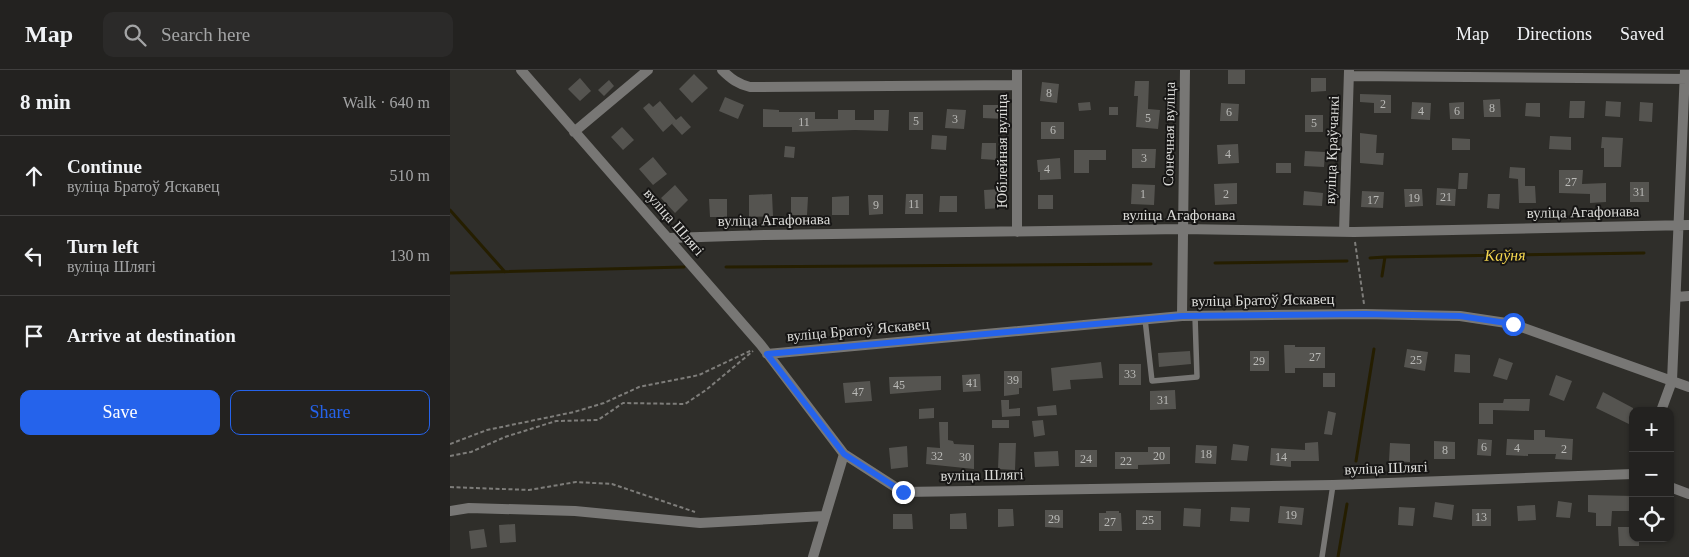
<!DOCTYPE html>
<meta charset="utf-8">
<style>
body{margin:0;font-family:"Times New Roman",serif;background:#2b2a29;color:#f1f3f6}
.controls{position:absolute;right:15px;bottom:15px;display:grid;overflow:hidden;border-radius:10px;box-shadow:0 1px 4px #0004}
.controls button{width:45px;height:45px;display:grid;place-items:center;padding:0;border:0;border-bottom:1px solid #403f3e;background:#232220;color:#f1f3f6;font:25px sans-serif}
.stop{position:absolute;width:15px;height:15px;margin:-11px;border:4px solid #2563eb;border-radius:50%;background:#fff}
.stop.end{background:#2563eb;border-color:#fff;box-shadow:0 1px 5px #0008}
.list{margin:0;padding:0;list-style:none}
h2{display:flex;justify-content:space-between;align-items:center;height:65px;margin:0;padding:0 20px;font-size:21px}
h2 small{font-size:16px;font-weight:400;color:#a3a4a5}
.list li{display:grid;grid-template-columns:32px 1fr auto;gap:15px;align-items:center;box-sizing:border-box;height:80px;padding:0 20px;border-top:1px solid #403f3e}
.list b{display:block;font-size:19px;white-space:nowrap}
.list p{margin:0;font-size:16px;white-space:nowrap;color:#a3a4a5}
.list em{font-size:16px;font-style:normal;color:#a3a4a5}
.actions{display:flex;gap:10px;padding:15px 20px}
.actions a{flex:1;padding:11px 0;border:1px solid #2563eb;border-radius:10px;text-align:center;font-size:18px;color:#2563eb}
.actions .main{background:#2563eb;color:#fff}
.icon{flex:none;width:28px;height:28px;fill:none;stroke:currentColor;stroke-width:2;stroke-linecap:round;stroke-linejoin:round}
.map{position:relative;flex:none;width:1239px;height:487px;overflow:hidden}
header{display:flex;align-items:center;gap:30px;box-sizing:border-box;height:70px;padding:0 25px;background:#232220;border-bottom:1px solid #403f3e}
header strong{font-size:24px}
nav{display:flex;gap:28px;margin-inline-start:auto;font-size:18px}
.search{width:350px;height:45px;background:#2b2a29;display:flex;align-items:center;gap:12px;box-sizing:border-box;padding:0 18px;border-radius:10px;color:#a3a4a5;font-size:19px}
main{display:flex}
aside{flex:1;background:#232220}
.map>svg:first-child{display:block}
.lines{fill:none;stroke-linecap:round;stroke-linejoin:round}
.stream{stroke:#251e00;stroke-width:3}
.building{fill:#555450}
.path{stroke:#7e7d7a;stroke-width:2;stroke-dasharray:4 2.5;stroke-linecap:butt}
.service{stroke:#787775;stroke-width:5.5}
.minor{stroke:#787775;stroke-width:10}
.route{stroke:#2563eb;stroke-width:6}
.labels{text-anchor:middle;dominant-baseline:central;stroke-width:4;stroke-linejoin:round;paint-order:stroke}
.number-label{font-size:12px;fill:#babab7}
.street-label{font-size:15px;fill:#dcdcd9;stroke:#171615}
.water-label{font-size:16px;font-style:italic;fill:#f6d84f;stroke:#171615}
</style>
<header>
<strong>Map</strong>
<div class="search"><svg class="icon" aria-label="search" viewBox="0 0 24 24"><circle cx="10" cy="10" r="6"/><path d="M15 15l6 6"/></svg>Search here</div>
<nav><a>Map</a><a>Directions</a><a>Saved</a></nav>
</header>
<main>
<aside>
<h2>8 min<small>Walk · 640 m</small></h2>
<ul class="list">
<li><svg class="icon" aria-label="ahead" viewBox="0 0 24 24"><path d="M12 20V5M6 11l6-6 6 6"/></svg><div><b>Continue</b><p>вуліца Братоў Яскавец</p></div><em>510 m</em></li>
<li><svg class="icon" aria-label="left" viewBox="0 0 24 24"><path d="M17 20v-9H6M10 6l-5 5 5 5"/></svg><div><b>Turn left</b><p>вуліца Шлягі</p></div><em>130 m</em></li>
<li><svg class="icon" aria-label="arrive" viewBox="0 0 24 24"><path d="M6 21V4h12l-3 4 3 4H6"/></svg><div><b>Arrive at destination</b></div></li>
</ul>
<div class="actions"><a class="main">Save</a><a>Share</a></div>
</aside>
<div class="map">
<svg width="1239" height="487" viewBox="0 0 1239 487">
<rect width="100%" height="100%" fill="#2f2e2a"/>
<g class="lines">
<!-- stream -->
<path class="stream" d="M0 140 55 202
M920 188 935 187
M765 193 897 191
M276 197 701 194
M0 203 234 197
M932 206 935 187 1194 183
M906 391 924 279
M888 487 897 434"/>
</g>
<!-- building -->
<path class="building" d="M778 0H795V14H778Z
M244 4 258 18 242 33 229 19Z
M130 8 141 21 130 31 118 19Z
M861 8H876V21L861 22Z
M159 10 164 16 154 26 148 20Z
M685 11H699L698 39 710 40 708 59 686 57 688 26H684Z
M592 12 609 14 607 33 590 31Z
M910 24 941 25V43H924V33L910 32Z
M275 27 294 35 288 49 269 41Z
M1050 29 1051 47H1034L1033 30Z
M210 31 226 50 231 46 241 57 232 65 222 54 224 52 213 62 193 38 199 33 203 37Z
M1120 31H1135L1134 48H1119Z
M1156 31 1171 32 1170 47 1155 46Z
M640 32 641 40 629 41 628 33Z
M962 32 981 33 980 50 961 49Z
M1014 32V49H1000L999 33Z
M1190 32 1203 33 1202 52 1189 51Z
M771 33 789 34 788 51H770Z
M1076 33H1090V47L1075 46Z
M533 35H554V49L533 48Z
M659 37H668V45H659Z
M313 39 329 40V42H365V49H388V40H405V50H424V40H439L438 61 405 60 342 62V57H313Z
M497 39 516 40 514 59 495 58Z
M459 42H473V60H459Z
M855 45H873V62H855Z
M591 52H614V69H591Z
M172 57 184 70 173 80 161 67Z
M910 63 927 65 926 83H934L933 95 910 93Z
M482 65 497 66 496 80 481 79Z
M1100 66 1121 67V80L1099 79Z
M1152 67 1173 68 1171 97H1154V78H1151Z
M1002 68 1020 69V80H1002Z
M532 73H546V90L531 89Z
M788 74 789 93 768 94 767 75Z
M335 76 345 77 344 88 334 87Z
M682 79H706L705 98H682Z
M624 80H656V90H639V103H624Z
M855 81 875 82 874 97 854 96Z
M203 87 217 104 203 115 189 99Z
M610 88 611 109 590 110V102H588L587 90Z
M826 93H841V103H826Z
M1060 97 1075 98V116H1085L1086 133H1069L1068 109 1059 108Z
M1109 100H1133L1132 114 1156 113V132L1140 133V124L1109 123Z
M1009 103H1018L1017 119H1008Z
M1180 112H1199V132H1180Z
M787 113V134L765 135 764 114Z
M682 114 705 115 704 135 681 134Z
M225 115 238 130 225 143 211 128Z
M987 118 1006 119 1005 136 986 135Z
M551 119 552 138 535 139 534 120Z
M954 119H972L973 136 955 137Z
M854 121 873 123 872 136 853 135Z
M912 121 934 122 933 138 911 137Z
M322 124 323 146 299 147V125Z
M456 124H473V144H455Z
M1038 124H1050L1049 139 1037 138Z
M418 125H433V144L419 145Z
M588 125H603V139H588Z
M399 126V145H382V127Z
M490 126H507V142H489Z
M341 127H358L357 145H341Z
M259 129H277V147H260Z
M834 275H845V277H875V298H845V303H835Z
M957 279 978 282 975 301 954 297Z
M740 281 741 294 709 297 708 283Z
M800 281H819V301H800Z
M1005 284 1020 285V303L1004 302Z
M1049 288 1063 293 1057 310 1043 306Z
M651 292 653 308 620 310 621 319 603 321 601 298Z
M669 294H691V315H669Z
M554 301H572V318H569V324L554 326Z
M873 303H885V317H873Z
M530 304 531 321 513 322 512 305Z
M1106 305 1122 311 1114 331 1099 325Z
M491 306V320L440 324 439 307Z
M420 311 422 331 395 333 393 313Z
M725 320 726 339 700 340V321Z
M1153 322 1183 338V356L1146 338Z
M1054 329H1080L1079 341 1043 340V354H1029V333H1053Z
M551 330H559V339L570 338V346L552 347Z
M606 335 607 345 588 346 587 337Z
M484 338V348L469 349V339Z
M878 341 886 343 882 365 874 364Z
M542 350H559V358H542Z
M593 350 595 365 584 367 582 351Z
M489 352H498V370L503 371 504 374 524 375V399L476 394 477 377 490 378Z
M1084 360H1095V367L1123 369 1122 390 1105 389 1106 384H1078V386L1056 385 1057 369 1084 370Z
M1028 369 1042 370 1041 386 1027 385Z
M984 371 1005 372V389H984Z
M868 372 869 391H841V397L820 395 821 378 855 380V373Z
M549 373H566L565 400 548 399Z
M940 373 960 374V392L939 391Z
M783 374 799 376 797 391 781 390Z
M746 375 767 376 766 394 745 393Z
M457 376 458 397 441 399 439 378Z
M698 377H720V394L688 395V399H665V382H698Z
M625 380H647V397H625Z
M608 381 609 396 585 397 584 382Z
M1138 425 1183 426V441H1162L1161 456H1146V443L1138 442Z
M1108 431 1122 433 1120 448 1106 447Z
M985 432 1004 435 1002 450 983 447Z
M1085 435 1086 450 1068 451 1067 436Z
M830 436 854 438 852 455 828 453Z
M781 437 800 438 799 452 780 451Z
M949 437 965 438 963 456 948 455Z
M734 438 751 439 750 457 733 456Z
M548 439H563L564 456 548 457Z
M1022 439H1041V456H1022Z
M595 440H613V458L595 457Z
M686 440 711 441V460H686Z
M656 441H669V443H671L672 461H649V443H656Z
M516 443 517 459H500V444Z
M443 444H462L463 459H443Z
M65 454 66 472 50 473 49 455Z
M1168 457H1183V468H1189V476H1169Z
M34 459 37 477 21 479 19 461Z"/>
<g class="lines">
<!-- path -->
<path class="path" d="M905 172 914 234
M0 374 37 360 124 342 154 333 189 317 249 305 302 280
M0 386 21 382 55 367 106 351 148 350 173 333 235 334 256 320 303 281
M0 417 79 420 126 412 162 414 245 442"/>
<!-- service -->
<path class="service" d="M695 249 702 311 747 307 745 246
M872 487 883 415"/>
<!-- minor -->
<path class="minor" d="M71 0 311 275 394 384 453 422 883 415 1183 404
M272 0C281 9 288 14 300 17L567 15
M567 0V162
M899 6 1239 9
M124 62 198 0
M894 162 899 1
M219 168 315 165 732 159 904 162 1239 155
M1226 227 1239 226
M732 246 735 0
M317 284 732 246 915 244 1010 246 1063 254 1239 317
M1211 341 1222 311 1235 0
M1220 417 1239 424
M0 441 19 438 125 441 250 453 374 446
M363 487 394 384"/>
</g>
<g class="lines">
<!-- route -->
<path class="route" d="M453 422 394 384 317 284 732 246 915 244 1010 246 1063 254"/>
</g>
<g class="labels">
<!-- number labels -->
<g class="number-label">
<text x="599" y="23">8</text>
<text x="933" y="34">2</text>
<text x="1042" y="38">8</text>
<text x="971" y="41">4</text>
<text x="1007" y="41">6</text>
<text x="779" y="42">6</text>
<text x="698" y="48">5</text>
<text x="505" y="49">3</text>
<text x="466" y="51">5</text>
<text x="354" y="52">11</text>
<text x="864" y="53">5</text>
<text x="603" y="60">6</text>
<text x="778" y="84">4</text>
<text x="694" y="88">3</text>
<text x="597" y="99">4</text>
<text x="1121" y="112">27</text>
<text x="1189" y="122">31</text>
<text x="693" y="124">1</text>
<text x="776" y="124">2</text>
<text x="996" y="127">21</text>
<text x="964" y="128">19</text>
<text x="923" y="130">17</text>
<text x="464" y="134">11</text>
<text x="426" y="135">9</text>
<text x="865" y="287">27</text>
<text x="966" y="290">25</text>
<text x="809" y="291">29</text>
<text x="680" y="304">33</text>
<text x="563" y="310">39</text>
<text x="522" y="313">41</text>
<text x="449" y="315">45</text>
<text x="408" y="322">47</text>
<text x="713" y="330">31</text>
<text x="1034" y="377">6</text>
<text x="1067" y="378">4</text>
<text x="1114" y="379">2</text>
<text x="995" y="380">8</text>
<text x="756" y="384">18</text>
<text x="487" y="386">32</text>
<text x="709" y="386">20</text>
<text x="515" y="387">30</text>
<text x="831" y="387">14</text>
<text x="636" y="389">24</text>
<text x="676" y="391">22</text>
<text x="841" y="445">19</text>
<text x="1031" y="447">13</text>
<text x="604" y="449">29</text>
<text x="698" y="450">25</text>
<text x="660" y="452">27</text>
</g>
<!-- street labels -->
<g class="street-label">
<text transform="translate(719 64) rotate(-89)">Сонечная вуліца</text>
<text transform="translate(882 80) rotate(-88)">вуліца Краўчанкі</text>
<text transform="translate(552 81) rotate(-90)">Юбілейная вуліца</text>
<text transform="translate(1133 142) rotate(-1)">вуліца Агафонава</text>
<text x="729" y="145">вуліца Агафонава</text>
<text transform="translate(324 150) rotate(-1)">вуліца Агафонава</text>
<text transform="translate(224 152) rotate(49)">вуліца Шлягі</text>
<text transform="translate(813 230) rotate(-1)">вуліца Братоў Яскавец</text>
<text transform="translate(408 260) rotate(-5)">вуліца Братоў Яскавец</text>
<text transform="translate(936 398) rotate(-2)">вуліца Шлягі</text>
<text transform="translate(532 405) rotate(-1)">вуліца Шлягі</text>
</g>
<!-- water labels -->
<g class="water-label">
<text transform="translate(1055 185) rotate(-1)">Каўня</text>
</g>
</g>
</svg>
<div class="controls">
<button>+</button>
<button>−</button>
<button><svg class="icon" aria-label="locate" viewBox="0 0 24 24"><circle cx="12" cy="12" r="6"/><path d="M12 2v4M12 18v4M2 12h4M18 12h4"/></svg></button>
</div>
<div class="stop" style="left:1063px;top:254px"></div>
<div class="stop end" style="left:453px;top:422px"></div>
</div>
</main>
